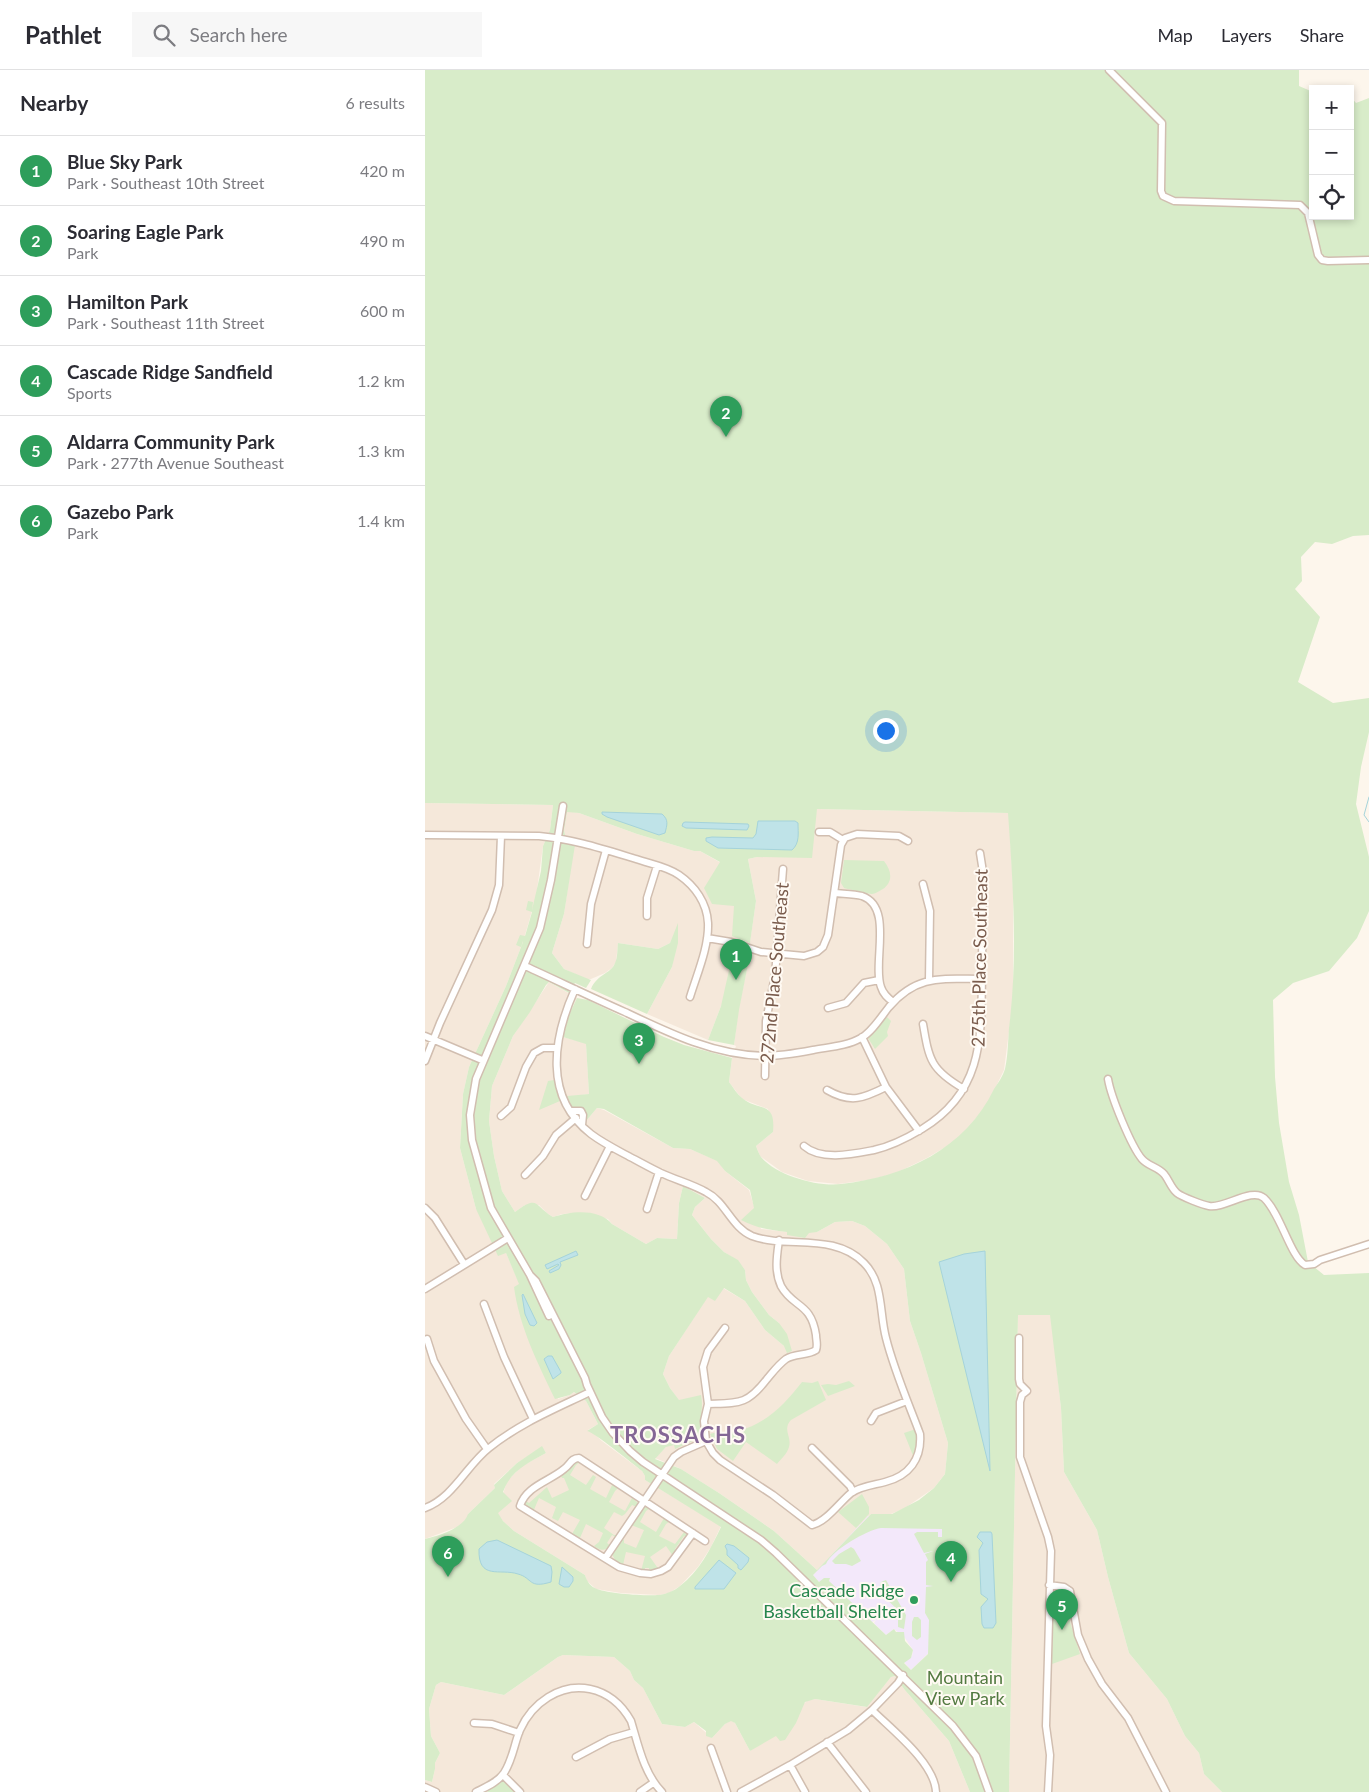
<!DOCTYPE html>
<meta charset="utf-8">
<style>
body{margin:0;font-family:Lato,sans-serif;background:#f7f7f7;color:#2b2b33}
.controls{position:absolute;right:15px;top:15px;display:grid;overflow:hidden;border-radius:0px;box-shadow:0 2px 8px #0003}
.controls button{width:45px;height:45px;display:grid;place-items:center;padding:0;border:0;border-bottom:1px solid #e1e1e2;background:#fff;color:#2b2b33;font:25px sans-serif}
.you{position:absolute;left:460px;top:660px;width:18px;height:18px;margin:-12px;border:4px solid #fff;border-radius:50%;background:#1a73e8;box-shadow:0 0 0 8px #1a73e833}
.badge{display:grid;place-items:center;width:32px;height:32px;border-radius:50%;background:#ea580c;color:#fff;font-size:16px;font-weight:700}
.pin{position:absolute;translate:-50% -41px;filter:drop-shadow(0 1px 2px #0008)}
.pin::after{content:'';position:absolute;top:26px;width:18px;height:15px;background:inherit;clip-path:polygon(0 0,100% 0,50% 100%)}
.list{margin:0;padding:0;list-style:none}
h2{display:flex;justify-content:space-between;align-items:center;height:65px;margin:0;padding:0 20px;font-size:21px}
h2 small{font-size:16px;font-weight:400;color:#7c7c81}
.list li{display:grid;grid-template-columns:32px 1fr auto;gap:15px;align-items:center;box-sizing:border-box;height:70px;padding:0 20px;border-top:1px solid #e1e1e2}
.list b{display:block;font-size:19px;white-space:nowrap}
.list p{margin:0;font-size:16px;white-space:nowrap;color:#7c7c81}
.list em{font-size:16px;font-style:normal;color:#7c7c81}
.icon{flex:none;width:28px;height:28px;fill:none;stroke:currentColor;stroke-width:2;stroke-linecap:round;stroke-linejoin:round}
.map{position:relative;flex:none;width:944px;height:1722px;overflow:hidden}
header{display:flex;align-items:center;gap:30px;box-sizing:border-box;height:70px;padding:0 25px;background:#fff;border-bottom:1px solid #e1e1e2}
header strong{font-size:24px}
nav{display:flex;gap:28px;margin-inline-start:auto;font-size:18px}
.search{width:350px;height:45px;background:#f7f7f7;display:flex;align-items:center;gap:12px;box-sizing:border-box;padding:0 18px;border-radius:0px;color:#7c7c81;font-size:19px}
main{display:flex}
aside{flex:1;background:#fff}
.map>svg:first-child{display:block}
.residential{fill:#f5e8da}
.education{fill:#f3e8fa}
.green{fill:#d8ecc9;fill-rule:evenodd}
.water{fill:#bfe3e8;stroke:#a5d3da}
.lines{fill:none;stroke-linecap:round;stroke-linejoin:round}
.stream{stroke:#a5d3da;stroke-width:1}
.minor-casing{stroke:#d1beb0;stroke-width:9}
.minor{stroke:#fff;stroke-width:6}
.leisure-dot{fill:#2e9e5b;stroke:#fffaf3;stroke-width:2}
.labels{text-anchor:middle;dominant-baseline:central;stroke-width:4;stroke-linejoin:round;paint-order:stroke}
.street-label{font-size:18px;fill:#7a5c4d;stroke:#fffaf3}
.leisure-label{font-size:18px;fill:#27864d;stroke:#fffaf3;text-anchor:end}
.park-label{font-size:18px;fill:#537a41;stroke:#fffaf3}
.district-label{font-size:22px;font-weight:bold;letter-spacing:1px;fill:#846695;stroke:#fffaf3}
</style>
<header>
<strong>Pathlet</strong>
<div class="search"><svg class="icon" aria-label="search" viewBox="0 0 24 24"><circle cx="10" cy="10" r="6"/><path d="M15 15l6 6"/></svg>Search here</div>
<nav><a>Map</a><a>Layers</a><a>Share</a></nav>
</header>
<main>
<aside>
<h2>Nearby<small>6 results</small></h2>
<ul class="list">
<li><span class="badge" style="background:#2e9e5b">1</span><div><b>Blue Sky Park</b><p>Park · Southeast 10th Street</p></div><em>420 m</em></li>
<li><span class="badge" style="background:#2e9e5b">2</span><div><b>Soaring Eagle Park</b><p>Park</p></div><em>490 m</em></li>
<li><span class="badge" style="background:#2e9e5b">3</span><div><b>Hamilton Park</b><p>Park · Southeast 11th Street</p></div><em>600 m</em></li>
<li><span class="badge" style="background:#2e9e5b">4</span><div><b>Cascade Ridge Sandfield</b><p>Sports</p></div><em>1.2 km</em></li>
<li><span class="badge" style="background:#2e9e5b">5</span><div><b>Aldarra Community Park</b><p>Park · 277th Avenue Southeast</p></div><em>1.3 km</em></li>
<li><span class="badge" style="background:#2e9e5b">6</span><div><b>Gazebo Park</b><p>Park</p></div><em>1.4 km</em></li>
</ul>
</aside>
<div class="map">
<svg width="944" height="1722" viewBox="0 0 944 1722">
<rect width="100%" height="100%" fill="#fdf6ec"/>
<!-- residential -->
<path class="residential" d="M0 733 128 735 125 760 118 776 111 827 98 872 81 916 44 997 38 1024 35 1078 51 1139 81 1183 95 1215 133 1329 145 1325 149 1322 161 1331 173 1354 163 1360 167 1362 177 1371 217 1401 220 1406V1410L296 1456 286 1477 273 1497 255 1516 244 1523 234 1525 196 1523 171 1519 162 1511 160 1505 89 1461 78 1451 72 1443 82 1411 97 1396 121 1383 117 1377 92 1393 69 1414 70 1418 43 1444V1447L35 1456 0 1469Z
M392 739 584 743 588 819V930L579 1000 563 1033 540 1062 529 1072 502 1088 471 1103 444 1110 413 1114 383 1111 357 1102 335 1086 331 1076 348 1062 343 1039 317 1029 304 1012 307 988 311 976 309 975 313 942 325 884 296 936 283 970 222 944 247 897 253 855 245 873 233 879 193 873 191 892 187 898 180 903 166 909H161L139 899 127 883 139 844 149 775H142L139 760 142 741 154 743 212 764 269 781H275L296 793 309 836 325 872 331 831 323 789 332 787Z
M124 912 152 928 144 945 138 967 161 973 164 1024 142 1027 153 1038 160 1041 161 1051 172 1038 179 1040 248 1078 265 1079 293 1091 300 1101 324 1120 336 1159 362 1162H392L410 1152 427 1151 440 1156 462 1174 479 1199 485 1251 496 1283 523 1373 520 1404 509 1418 480 1438 466 1444H446L392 1500 349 1461 294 1423 256 1399 230 1388 241 1377 257 1335 245 1318 238 1304 244 1286 283 1226 298 1218 320 1231 340 1260 359 1276 354 1253 344 1245 327 1222 321 1210 320 1200 313 1191 299 1182 286 1169 267 1145 270 1137 280 1128 258 1116 254 1133 252 1169 232 1168 221 1174 187 1154 183 1149 156 1143 137 1144 128 1147 123 1144 114 1135H100L90 1142 77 1121 69 1086 64 1051 67 1016 88 966Z
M593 1245H626L636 1338 639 1402 672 1460 683 1507 704 1583 742 1629 760 1666 774 1683 779 1704 797 1722H584Z
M138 1585 189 1587 205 1601 209 1610 218 1618 237 1654 260 1657 269 1652 287 1668 300 1654 306 1650 310 1653 325 1681 383 1630 390 1629 441 1637 466 1607 470 1606 479 1619 524 1671 545 1722H0V1710L7 1712 10 1699V1693L15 1683 6 1666 4 1639 11 1615 16 1612 79 1625 133 1587Z"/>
<!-- education -->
<path class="education" d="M443 1446H538L521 1566 486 1600 479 1592 487 1586 488 1580 480 1568 469 1559 461 1565 449 1553 451 1550 447 1552 433 1539 435 1536 432 1538 418 1525 421 1522 417 1524 403 1511 406 1509 394 1512 388 1505Z"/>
<!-- green -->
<path class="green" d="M0 0H874V16L888 22V146H925V26L931 33 944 28V465L928 466 907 474 890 472 876 487 877 511 870 519 895 547 873 612 908 633 944 628V662L936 697 931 734 944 787V841L932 868 904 901 868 913 848 930 850 1007 854 1053 864 1112 874 1145 883 1192 899 1205 944 1203V1722H797L779 1704 774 1683 760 1666 742 1629 704 1583 683 1507 672 1460 639 1402 636 1338 625 1245H593L584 1722H545L524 1671 479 1619 470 1606 466 1607 442 1637 390 1629 380 1632 371 1653 360 1670 355 1671 351 1666 325 1681 310 1653 306 1651 300 1654 287 1668 281 1666V1661L269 1652 260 1657 237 1654 218 1618 209 1610 205 1601 189 1587 138 1585 133 1587 79 1625 16 1612 11 1615 4 1639 6 1666 15 1683 10 1693V1699L7 1712 0 1710V1469C13 1466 39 1458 43 1444L70 1418 69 1415 92 1393 117 1376 121 1383C103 1393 85 1401 78 1422L87 1431 73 1443 78 1451 89 1461 160 1505C162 1512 166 1517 172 1519 185 1524 220 1526 234 1525 241 1524 249 1521 255 1516 274 1502 286 1478 296 1457L220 1410V1406L217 1401C208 1394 169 1362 162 1361L173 1354 161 1331 149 1322 145 1325 130 1329C113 1294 94 1256 89 1217L94 1214 81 1183 73 1186 51 1139 35 1078 38 1024 44 997 81 916 98 872V871L96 877 91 875 95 865 100 866 107 842 101 840 103 831 108 832 107 840 116 801 118 776 125 760 128 735 0 733ZM392 739 583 743C588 814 593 887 584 958 583 971 583 986 580 999 578 1006 573 1013 569 1019 540 1079 480 1107 416 1114 392 1117 351 1105 336 1087 334 1084 332 1079 331 1076L348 1062C351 1030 334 1042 317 1028 312 1024 308 1017 304 1012L307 988 259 975 239 967 163 930 152 928 144 945 138 967 161 974 164 1024 142 1026 147 1037 160 1041 161 1051 172 1038 179 1039 248 1078 265 1079 292 1091 300 1101 325 1120 329 1138 316 1150C331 1158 345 1160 362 1162V1165L380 1168 384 1163 392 1162 410 1152 427 1151 440 1156 462 1174 479 1199 485 1251 496 1283 523 1373 520 1404 509 1418 494 1430 467 1444H446L392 1500 349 1461 294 1423 256 1399 230 1389 241 1377 249 1375 250 1379 272 1369 275 1366C274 1352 279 1338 276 1325L254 1330 245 1318 238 1304 244 1286 283 1227 290 1231 299 1218 320 1231 340 1260 359 1276 362 1283 367 1281 362 1264 354 1253 344 1245 327 1222 321 1210 320 1200 313 1190 299 1182 286 1169 267 1145 270 1137 280 1128 258 1116 254 1133 252 1169 232 1168 221 1174 187 1154C174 1138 146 1141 128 1147 109 1136 114 1124 90 1142L77 1121 69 1086 64 1051 67 1016 88 966 105 942 121 915 124 912 144 923 150 913 161 918 166 910 139 899 127 883 139 844 150 775 142 774 139 760 142 742 154 743 212 764 269 781H275L295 792 279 818 287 834 309 836 307 866 325 873 331 831 323 789 332 787 387 788ZM456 1458 517 1459V1467H513V1462H492L489 1464 499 1483 508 1481 500 1484 503 1490 501 1492V1515L508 1516 501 1517 500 1543 504 1550 503 1584 486 1600 479 1593 486 1588 488 1580 480 1571 479 1562H471L469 1559 461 1565 404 1511 405 1508H399L394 1512 388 1505 397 1496 401 1494C407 1480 442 1460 456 1458Z
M419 790 459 791C466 800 469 811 458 819 454 821 450 824 447 824 445 824 422 819 419 818L416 813Z
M253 853V873L247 897 222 944 166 919C172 904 186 904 190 893 193 887 192 879 193 873L233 879 245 873Z
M309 878 325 884 314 940 309 975 283 970 296 936Z
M462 947 466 951 462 962 463 966 450 979 443 968Z
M129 1010 135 1031 114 1040 123 1011Z
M393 1311 401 1330 366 1350C357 1360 367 1366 364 1377 362 1384 356 1389 352 1394L321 1372 308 1391 292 1379 285 1364C294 1361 304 1363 313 1361 341 1354 360 1334 377 1312L387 1313Z
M424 1311 430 1316 403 1326 396 1315 403 1314 411 1315Z
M491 1359 493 1373 489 1388 479 1363Z
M152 1392H155L151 1395 145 1405 161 1415 168 1405 171 1407 165 1419 181 1428 187 1415 193 1418 190 1421 184 1432 200 1441 207 1428 213 1433 212 1437 207 1435 200 1444 197 1446 189 1442 179 1458 189 1465H193L191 1467 187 1465 182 1473 186 1476C179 1481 176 1481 169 1476L174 1472 178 1463 161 1454 155 1468 147 1464 155 1450 138 1442 133 1451 127 1448 131 1437 114 1428 108 1442 99 1435 100 1430 104 1433 122 1417 127 1428 144 1420 139 1408H137L136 1405Z
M437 1424 444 1437V1444L431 1458 413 1442Z
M219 1436 224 1439 221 1441 215 1452 231 1462 239 1448 244 1452 241 1454 234 1466 250 1474 259 1462 262 1465 263 1468 259 1466 250 1479 253 1483 248 1486 241 1476 225 1487 232 1497 236 1499 224 1502V1498H220V1502L216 1501 220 1486 201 1482 198 1495 192 1494 187 1484 197 1468 199 1470V1473L211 1478 219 1460 206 1455Z
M426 1477 429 1479 436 1491 427 1496 421 1494H410L407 1491 414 1484Z
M461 1510 481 1545 479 1559 473 1557V1540L457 1525 454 1519 456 1512Z
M631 1521H635L641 1526 645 1552 655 1584 627 1594 628 1526Z
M489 1547H493L496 1550V1567L492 1570 487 1566V1552Z
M78 1711 91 1722H63L62 1721Z"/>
<!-- water -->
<path class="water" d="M177 742 237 744C244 750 242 755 240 763L234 765 182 747 177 744Z
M333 751H370L373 753C373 763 375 773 367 780L293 778 281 771V768L287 767 328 768 331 764Z
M260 752 323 754 324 756 322 760 261 758 257 756 258 753Z
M151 1181 153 1185 135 1192 136 1195 134 1199 125 1203 124 1201 134 1195 133 1194 122 1199 120 1195Z
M560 1181 565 1401 514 1192 539 1184Z
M98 1224 112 1253 109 1256 105 1255 100 1244 97 1225Z
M123 1286H127L136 1302V1303L128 1309 119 1289Z
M555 1462H566L567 1464 571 1553 568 1558H559L557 1554 556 1537 563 1529 556 1524 554 1480 558 1473 552 1467Z
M72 1470 126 1496 127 1502 126 1512C103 1519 108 1508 93 1504 75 1498 53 1511 54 1479L62 1472Z
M302 1474 309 1476 324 1488 323 1492 316 1500 313 1498V1495L302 1485V1480L300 1476Z
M294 1490 311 1503 299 1519H270V1517Z
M137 1497 148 1507V1511L144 1517H139L134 1514Z"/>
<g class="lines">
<!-- stream -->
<path class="stream" d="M944 727 939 745 944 752"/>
<!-- minor casing -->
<g class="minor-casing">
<path id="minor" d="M684 0 737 53 736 121 738 126 749 131 875 135 883 143 893 185 897 190 903 191 944 190
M394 762H405L418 770
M0 765 114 766C148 769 178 779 211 789 225 794 241 796 254 805 270 816 282 833 283 853 284 877 272 904 265 927
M498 814 505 841 504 910
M409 823C418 824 429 824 437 826 469 837 447 893 456 917 458 924 463 928 468 932
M222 846V828L232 796
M282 868 306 872 336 882 379 886 392 882 398 877 403 865 416 775 420 768 432 764 474 766 483 771
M162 874 166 834 181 780
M100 896C133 911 166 927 200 942 244 963 289 985 339 986 356 986 372 983 388 980 404 977 422 976 436 968 447 962 456 947 464 937 492 904 517 909 557 909
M150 919C128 968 118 1027 166 1064 178 1073 192 1080 205 1087 215 1092 225 1098 236 1103 251 1110 267 1114 281 1122 301 1132 306 1157 327 1166 362 1179 409 1162 439 1193 459 1213 454 1242 461 1268 469 1300 483 1332 495 1364 497 1389 484 1406 460 1412 449 1415 436 1416 426 1423 415 1432 401 1452 387 1455L348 1425 295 1390 288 1383 281 1371 279 1351 283 1334 278 1297 283 1281 300 1258
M403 938 421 933 439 913 454 910
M498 954C504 990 506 1000 539 1019
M0 966 57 990
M437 967 461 1017 494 1061
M0 991 15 953 67 840 74 815 76 766
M340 1006 341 951 350 906 358 799
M683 1009C686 1027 706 1076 717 1089 723 1096 733 1097 739 1104 744 1110 746 1118 752 1123 757 1127 778 1135 784 1136 799 1139 827 1117 839 1128 856 1144 865 1186 880 1195L889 1194 895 1190 944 1174
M402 1020C426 1034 439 1028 461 1017
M146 1041H156L158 1045 157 1055
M76 1046 86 1037 101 997 109 983 118 978H132
M379 1076C396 1091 428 1084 449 1080 467 1076 482 1068 497 1059 560 1021 556 965 557 901 557 868 558 835 558 802L555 783
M100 1105 118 1086 131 1065 151 1048
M160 1126 185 1076
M0 1138 10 1148 39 1194
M222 1139 234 1102
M105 1205 111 1211 160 1308 162 1315 177 1347 188 1363 205 1381 218 1392 336 1470 351 1483 528 1656 551 1686 564 1722
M0 1219 83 1168
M59 1234 79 1287 108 1349
M124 1246 105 1205 66 1138 47 1070 45 1045 51 1009 115 858 126 810 138 736
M594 1268V1309L595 1314 602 1321 597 1325 595 1332V1387L623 1467 626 1481 621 1656 625 1685 623 1722
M2 1269 9 1291 41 1349 62 1379
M283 1334C314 1333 322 1335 342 1309 348 1302 353 1295 361 1289 370 1283 382 1286 391 1280 393 1275 391 1270 391 1265 386 1232 368 1238 356 1216 349 1201 352 1185 354 1170
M446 1351 451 1343 482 1331
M387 1378 425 1416 428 1422
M0 1438C28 1428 42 1395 64 1378 95 1353 130 1339 165 1322
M268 1463 243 1497 236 1501 226 1504 215 1503 194 1497 95 1436C101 1416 125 1411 139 1399 145 1395 146 1388 154 1388L280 1471
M181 1487 249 1387 256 1382 281 1371
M624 1515 639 1517 645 1521 653 1565 663 1589 677 1614 703 1648 741 1722
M447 1640C466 1659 510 1693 511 1722
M49 1653 67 1654 94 1663
M402 1672 441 1722
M286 1678 302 1722
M151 1687 185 1669 209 1662
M365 1695 380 1722
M78 1705 95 1722
M0 1717 11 1722
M51 1722C61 1717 73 1712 79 1703 88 1689 89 1674 95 1660 107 1633 135 1613 165 1619 184 1623 197 1635 206 1651 213 1674 219 1704 237 1722
M215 1722 228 1713
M316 1722 365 1695 423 1660 447 1640 473 1613 478 1605"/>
</g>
<!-- minor -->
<use href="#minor" class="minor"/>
</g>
<!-- markers -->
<circle class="leisure-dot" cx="489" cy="1530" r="5"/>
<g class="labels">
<!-- street labels -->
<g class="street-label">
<text transform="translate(554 888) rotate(-89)">275th Place Southeast</text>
<text transform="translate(349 903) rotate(-85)">272nd Place Southeast</text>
</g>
<!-- leisure labels -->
<g class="leisure-label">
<text x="479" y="1520">Cascade Ridge<tspan x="479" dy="21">Basketball Shelter</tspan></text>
</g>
<!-- park labels -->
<g class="park-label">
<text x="540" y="1607">Mountain<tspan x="540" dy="21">View Park</tspan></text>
</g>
<!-- district labels -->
<g class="district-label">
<text x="253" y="1364">TROSSACHS</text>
</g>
</g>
</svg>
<div class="controls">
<button>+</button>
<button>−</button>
<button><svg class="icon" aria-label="locate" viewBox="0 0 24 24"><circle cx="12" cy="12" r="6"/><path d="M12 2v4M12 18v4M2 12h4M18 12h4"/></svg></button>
</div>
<div class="you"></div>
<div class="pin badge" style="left:311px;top:910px;background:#2e9e5b">1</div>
<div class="pin badge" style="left:301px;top:367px;background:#2e9e5b">2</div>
<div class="pin badge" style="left:214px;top:994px;background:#2e9e5b">3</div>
<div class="pin badge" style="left:526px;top:1512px;background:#2e9e5b">4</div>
<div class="pin badge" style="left:637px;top:1560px;background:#2e9e5b">5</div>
<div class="pin badge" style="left:23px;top:1507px;background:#2e9e5b">6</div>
</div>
</main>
